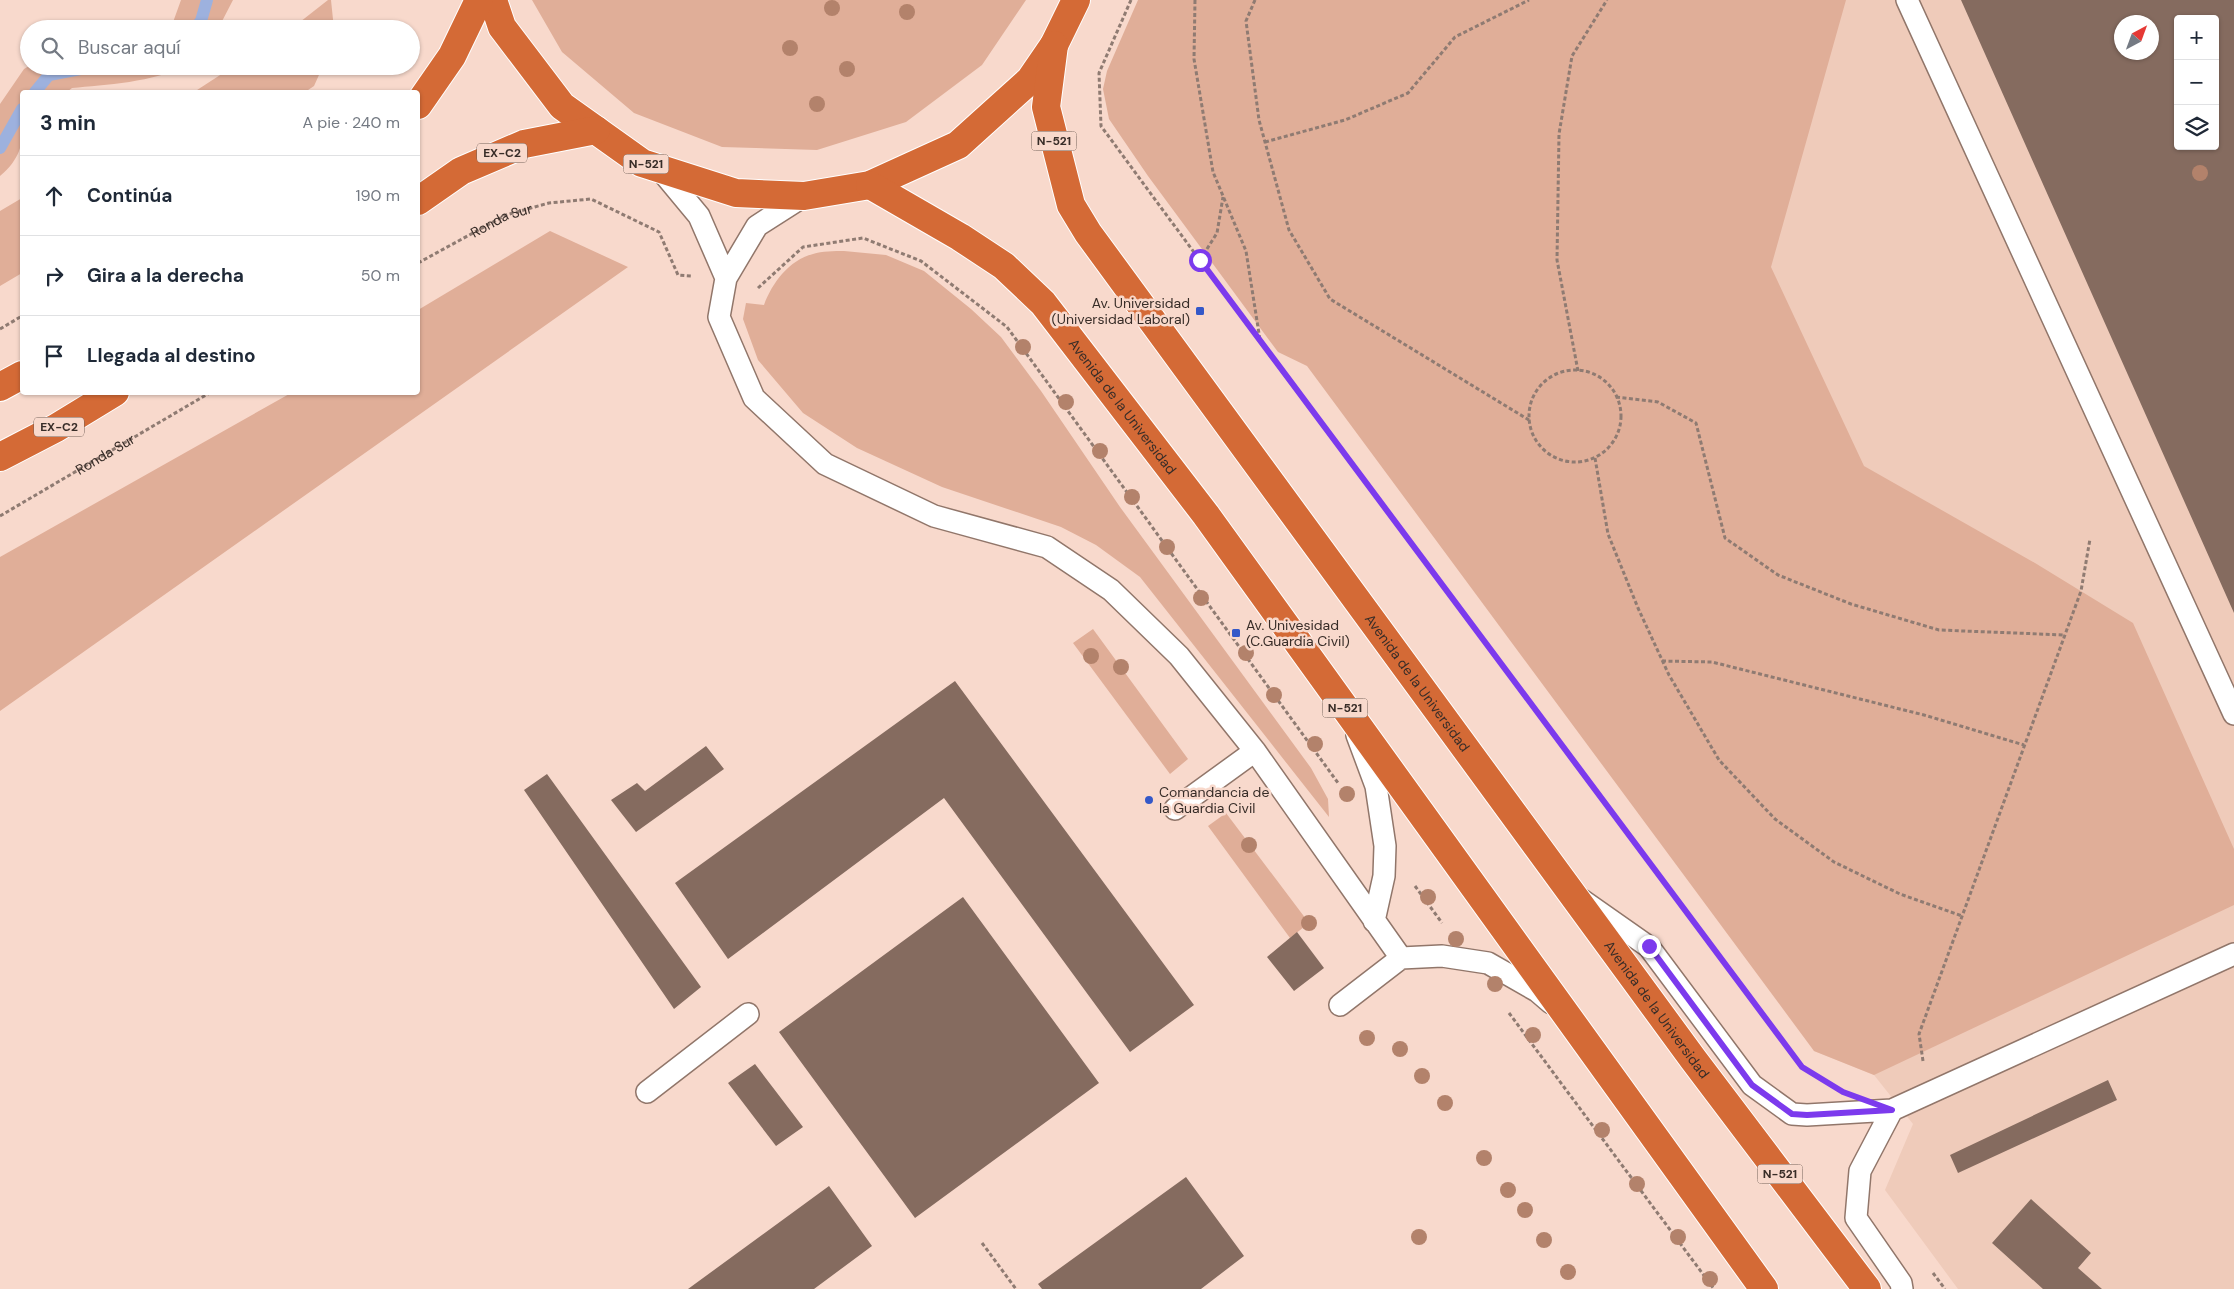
<!DOCTYPE html>
<html lang="es">
<meta charset="utf-8">
<style>
body{margin:0;font-family:"DM Sans",sans-serif;background:#f2f2f3;color:#1f2937}
.controls{position:absolute;right:15px;top:15px;display:grid;overflow:hidden;border-radius:5px;box-shadow:0 1px 4px #0004}
.controls button{width:45px;height:45px;display:grid;place-items:center;padding:0;border:0;border-bottom:1px solid #e0e1e3;background:#fff;color:#1f2937;font:25px sans-serif}
.compass{position:absolute;left:2114px;top:15px;width:45px;height:45px;border-radius:50%;background:#fff;box-shadow:0 1px 4px #0004;rotate:41deg}
.stop{position:absolute;width:15px;height:15px;margin:-11px;border:4px solid #7c3aed;border-radius:50%;background:#fff}
.stop.end{background:#7c3aed;border-color:#fff;box-shadow:0 1px 5px #0008}
.list{margin:0;padding:0;list-style:none}
h2{display:flex;justify-content:space-between;align-items:center;height:65px;margin:0;padding:0 20px;font-size:21px}
h2 small{font-size:16px;font-weight:400;color:#747a83}
.list li{display:grid;grid-template-columns:32px 1fr auto;gap:15px;align-items:center;box-sizing:border-box;height:80px;padding:0 20px;border-top:1px solid #e0e1e3}
.list b{display:block;font-size:19px;white-space:nowrap}
.list em{font-size:16px;font-style:normal;color:#747a83}
.icon{flex:none;width:28px;height:28px;fill:none;stroke:currentColor;stroke-width:2;stroke-linecap:round;stroke-linejoin:round}
.map{position:relative;flex:none;width:2234px;height:1289px;overflow:hidden}
.search{position:absolute;background:#fff;box-shadow:0 1px 4px #0004;left:20px;top:20px;width:400px;height:55px;display:flex;align-items:center;gap:12px;box-sizing:border-box;padding:0 18px;border-radius:28px;color:#747a83;font-size:19px}
.panel{position:absolute;background:#fff;box-shadow:0 1px 4px #0004;left:20px;top:90px;width:400px;height:305px;border-radius:5px}
.map>svg:first-child{display:block}
.built{fill:#efcbba;fill-rule:evenodd}
.green{fill:#e0ae98}
.lines{fill:none;stroke-linecap:round;stroke-linejoin:round}
.stream{stroke:#9db1de;stroke-width:12}
.building{fill:#856b5f;fill-rule:evenodd}
.lane-casing{stroke:#91766a;stroke-width:24}
.highway-casing{stroke:#fff;stroke-width:30}
.path{stroke:#8f7b72;stroke-width:3;stroke-dasharray:4 2.5;stroke-linecap:butt}
.lane{stroke:#fff;stroke-width:21}
.highway{stroke:#d46a36;stroke-width:28}
.tree{fill:#b3826b}
.route{stroke:#7c3aed;stroke-width:6}
.poi-dot{fill:#3458c8;stroke:#f8d9cc;stroke-width:2}
.labels{text-anchor:middle;dominant-baseline:central;stroke-width:5;stroke-linejoin:round;paint-order:stroke}
.shield{fill:#f8d9cc;stroke:#726159;stroke-width:1}
.shield-label{font-size:12px;font-weight:bold;fill:#382d28}
.street-label{font-size:14px;fill:#382d28;stroke:#f8d9cc}
.poi-label{font-size:14px;fill:#382d28;stroke:#f8d9cc;text-anchor:start}
</style>
<div class="map">
<svg width="2234" height="1289" viewBox="0 0 2234 1289">
<rect width="100%" height="100%" fill="#f8d9cc"/>
<!-- built -->
<path class="built" d="M1225 0H2234V1289H1958L1885 1190 1913 1124 1874 1075 1814 1051ZM2178 19H2215V146H2178ZM2122 22H2152V52H2122Z"/>
<!-- green -->
<path class="green" d="M181 0H233L218 29H168L172 25Z
M328 0H331L334 29H291Z
M532 0H1026L982 65 906 122 817 150 722 147 634 113 562 52Z
M1138 0H1846L1771 267 1864 466 2035 563 2133 623 2234 849V905L1874 1075 1814 1051 1307 366 1278 352 1148 176 1109 119 1103 89 1107 71Z
M29 66H183C156 82 104 85 72 88L67 92H22C22 128 30 151 0 176V104L24 69Z
M234 66H323L314 86 305 92H194Z
M22 198V273L0 286V211Z
M550 231 628 267 0 711V557L291 393 418 392V310Z
M844 251 886 255 924 271 971 309 1001 337 1041 391 1120 507 1311 768 1328 799 1329 817 1140 577 1096 545 1061 527 942 487 857 448 803 413 758 360 743 319 746 303 764 305C772 283 789 260 813 254 822 251 834 251 844 251Z
M1093 629 1188 759 1170 774 1073 643Z
M1226 813 1309 923 1290 938 1208 826Z"/>
<g class="lines">
<!-- stream -->
<path class="stream" d="M194 29 201 21 207 0
M35 92 49 75 96 66
M0 148 22 109"/>
</g>
<!-- building -->
<path class="building" d="M1961 0H2234V613ZM2178 19H2215V146H2178ZM2122 22H2152V52H2122Z
M955 681 1194 1005 1130 1052 944 798 728 959 675 883Z
M706 746 724 769 636 832 611 800 637 783 645 791Z
M547 774 701 987 674 1009 524 790Z
M963 897 1099 1083 915 1218 779 1032Z
M1297 932 1324 968 1294 991 1267 957Z
M755 1064 803 1127 776 1146 728 1083Z
M2108 1080 2117 1100 1958 1173 1950 1155Z
M1186 1177 1244 1256 1201 1289H1042L1038 1284Z
M829 1186 872 1246 814 1289H688Z
M2031 1199 2091 1253 2078 1268 2102 1289H2043L1992 1243Z"/>
<g class="lines">
<!-- lane casing -->
<g class="lane-casing">
<path id="lane" d="M1907 0 2234 714
M660 169 699 216 726 278
M804 196 757 226 726 278 719 317 754 398 825 464 934 516 1047 547 1111 590 1179 656 1255 751 1401 958 1340 1005
M1357 735 1376 786 1385 846 1384 876 1374 921
M1175 809 1255 751
M1582 900 1649 947 1752 1085 1792 1114 1807 1115 1892 1110 2234 954
M1401 958 1442 956 1488 963 1537 991 1551 1003
M647 1092 748 1014
M1892 1110 1860 1171 1856 1218 1901 1283 1902 1289"/>
</g>
<!-- highway casing -->
<g class="highway-casing">
<g id="highway">
<path d="M493 0 502 27 562 106 642 163 736 193 804 196 870 185 958 145 1030 80 1054 45 1076 0"/>
<path id="s3" d="M1054 45 1046 107 1071 205 1088 233 1693 1059 1867 1289"/>
<path d="M418 105 452 56 479 0"/>
<path id="s4" d="M870 185 960 237 1004 266 1043 303 1206 515 1764 1289"/>
<path d="M418 201 461 171 524 144 596 130"/>
<path d="M0 387 22 375"/>
<path d="M0 457 56 428 115 392"/>
</g>
</g>
<!-- path -->
<g class="path">
<path d="M1131 0 1099 73 1101 126 1260 342 1803 1067 1825 1081"/>
<path d="M1195 0 1194 59 1213 172 1246 251 1260 340"/>
<path d="M1255 0 1246 21 1259 120 1289 230 1330 299 1529 420"/>
<path d="M1265 142 1345 120 1408 93 1455 37 1529 0"/>
<path d="M1200 260 1217 233 1223 197"/>
<path id="s1" d="M418 263 506 215 549 203 591 199 659 232 678 275 691 276"/>
<path d="M758 288 803 247 863 238 921 261 1007 327 1338 783"/>
<path d="M0 329 22 316"/>
<circle cx="1575" cy="416" r="46"/>
<path d="M1578 371 1557 260 1559 134 1572 56 1607 0"/>
<path d="M1616 397 1658 402 1696 423 1725 538 1778 575 1851 604 1939 630 2065 635"/>
<path d="M1595 458 1608 534 1638 608 1669 675 1719 760 1775 819 1834 862 1900 894 1962 916"/>
<path id="s2" d="M0 516 211 392"/>
<path d="M1662 661 1712 662 1924 715 2024 745"/>
<path d="M1415 886 1442 923"/>
<path d="M1509 1013 1714 1289"/>
<path d="M1923 1061 1919 1034 2081 591 2090 539"/>
<path d="M982 1243 1016 1289"/>
<path d="M1933 1273 1945 1289"/>
</g>
<!-- lane -->
<use href="#lane" class="lane"/>
<!-- highway -->
<use href="#highway" class="highway"/>
</g>
<!-- trees -->
<g class="tree">
<circle cx="832" cy="8" r="8"/>
<circle cx="907" cy="12" r="8"/>
<circle cx="790" cy="48" r="8"/>
<circle cx="847" cy="69" r="8"/>
<circle cx="817" cy="104" r="8"/>
<circle cx="2200" cy="173" r="8"/>
<circle cx="1023" cy="347" r="8"/>
<circle cx="1066" cy="402" r="8"/>
<circle cx="1100" cy="451" r="8"/>
<circle cx="1132" cy="497" r="8"/>
<circle cx="1167" cy="547" r="8"/>
<circle cx="1201" cy="598" r="8"/>
<circle cx="1246" cy="653" r="8"/>
<circle cx="1091" cy="656" r="8"/>
<circle cx="1121" cy="667" r="8"/>
<circle cx="1274" cy="695" r="8"/>
<circle cx="1315" cy="744" r="8"/>
<circle cx="1347" cy="794" r="8"/>
<circle cx="1249" cy="845" r="8"/>
<circle cx="1428" cy="897" r="8"/>
<circle cx="1309" cy="923" r="8"/>
<circle cx="1456" cy="939" r="8"/>
<circle cx="1495" cy="984" r="8"/>
<circle cx="1533" cy="1035" r="8"/>
<circle cx="1367" cy="1038" r="8"/>
<circle cx="1400" cy="1049" r="8"/>
<circle cx="1422" cy="1076" r="8"/>
<circle cx="1445" cy="1103" r="8"/>
<circle cx="1602" cy="1130" r="8"/>
<circle cx="1484" cy="1158" r="8"/>
<circle cx="1637" cy="1184" r="8"/>
<circle cx="1508" cy="1190" r="8"/>
<circle cx="1525" cy="1210" r="8"/>
<circle cx="1419" cy="1237" r="8"/>
<circle cx="1678" cy="1237" r="8"/>
<circle cx="1544" cy="1240" r="8"/>
<circle cx="1568" cy="1272" r="8"/>
<circle cx="1710" cy="1279" r="8"/>
</g>
<g class="lines">
<!-- route -->
<path class="route" d="M1200 260 1802 1067 1843 1092 1892 1110 1807 1115 1792 1114 1752 1085 1649 946"/>
</g>
<!-- markers -->
<g class="poi-dot">
<rect x="1195" y="306" width="10" height="10" rx="2.5"/>
<rect x="1231" y="628" width="10" height="10" rx="2.5"/>
<circle cx="1149" cy="800" r="5"/>
</g>
<g class="labels">
<!-- shield labels -->
<g class="shield">
<rect x="1031.5" y="131.5" width="45" height="19" rx="4"/>
<rect x="477" y="143.5" width="50" height="19" rx="4"/>
<rect x="623.5" y="154.5" width="45" height="19" rx="4"/>
<rect x="34" y="417.5" width="50" height="19" rx="4"/>
<rect x="1322.5" y="698.5" width="45" height="19" rx="4"/>
<rect x="1757.5" y="1164.5" width="45" height="19" rx="4"/>
</g>
<g class="shield-label">
<text x="1054" y="141">N-521</text>
<text x="502" y="153">EX-C2</text>
<text x="646" y="164">N-521</text>
<text x="59" y="427">EX-C2</text>
<text x="1345" y="708">N-521</text>
<text x="1780" y="1174">N-521</text>
</g>
<!-- street labels -->
<g class="street-label">
<text stroke="none"><textPath href="#s1" startOffset="94">Ronda Sur</textPath></text>
<text stroke="none"><textPath href="#s4" startOffset="341">Avenida de la Universidad</textPath></text>
<text stroke="none"><textPath href="#s2" startOffset="122">Ronda Sur</textPath></text>
<text stroke="none"><textPath href="#s3" startOffset="754">Avenida de la Universidad</textPath></text>
<text stroke="none"><textPath href="#s3" startOffset="1159">Avenida de la Universidad</textPath></text>
</g>
<!-- poi labels -->
<g class="poi-label">
<text x="1190" y="303" text-anchor="end">Av. Universidad<tspan x="1190" dy="16">(Universidad Laboral)</tspan></text>
<text x="1246" y="625">Av. Univesidad<tspan x="1246" dy="16">(C.Guardia Civil)</tspan></text>
<text x="1159" y="792">Comandancia de<tspan x="1159" dy="16">la Guardia Civil</tspan></text>
</g>
</g>
</svg>
<div class="controls">
<button>+</button>
<button>−</button>
<button><svg class="icon" aria-label="layers" viewBox="0 0 24 24"><path d="M12 4l9 5-9 5-9-5zM3 14l9 5 9-5"/></svg></button>
</div>
<svg class="compass" viewBox="-18 -18 36 36"><path d="M0-13l5 13h-10z" fill="#e53935"/><path d="M0 13l5-13h-10z" fill="#747a83"/></svg>
<div class="stop" style="left:1200px;top:260px"></div>
<div class="stop end" style="left:1649px;top:946px"></div>
<div class="search"><svg class="icon" aria-label="search" viewBox="0 0 24 24"><circle cx="10" cy="10" r="6"/><path d="M15 15l6 6"/></svg>Buscar aquí</div>
<section class="panel">
<h2>3 min<small>A pie · 240 m</small></h2>
<ul class="list">
<li><svg class="icon" aria-label="ahead" viewBox="0 0 24 24"><path d="M12 20V5M6 11l6-6 6 6"/></svg><div><b>Continúa</b></div><em>190 m</em></li>
<li><svg class="icon" aria-label="right" viewBox="0 0 24 24"><path d="M7 20v-9h11M14 6l5 5-5 5"/></svg><div><b>Gira a la derecha</b></div><em>50 m</em></li>
<li><svg class="icon" aria-label="arrive" viewBox="0 0 24 24"><path d="M6 21V4h12l-3 4 3 4H6"/></svg><div><b>Llegada al destino</b></div></li>
</ul>
</section>
</div>
